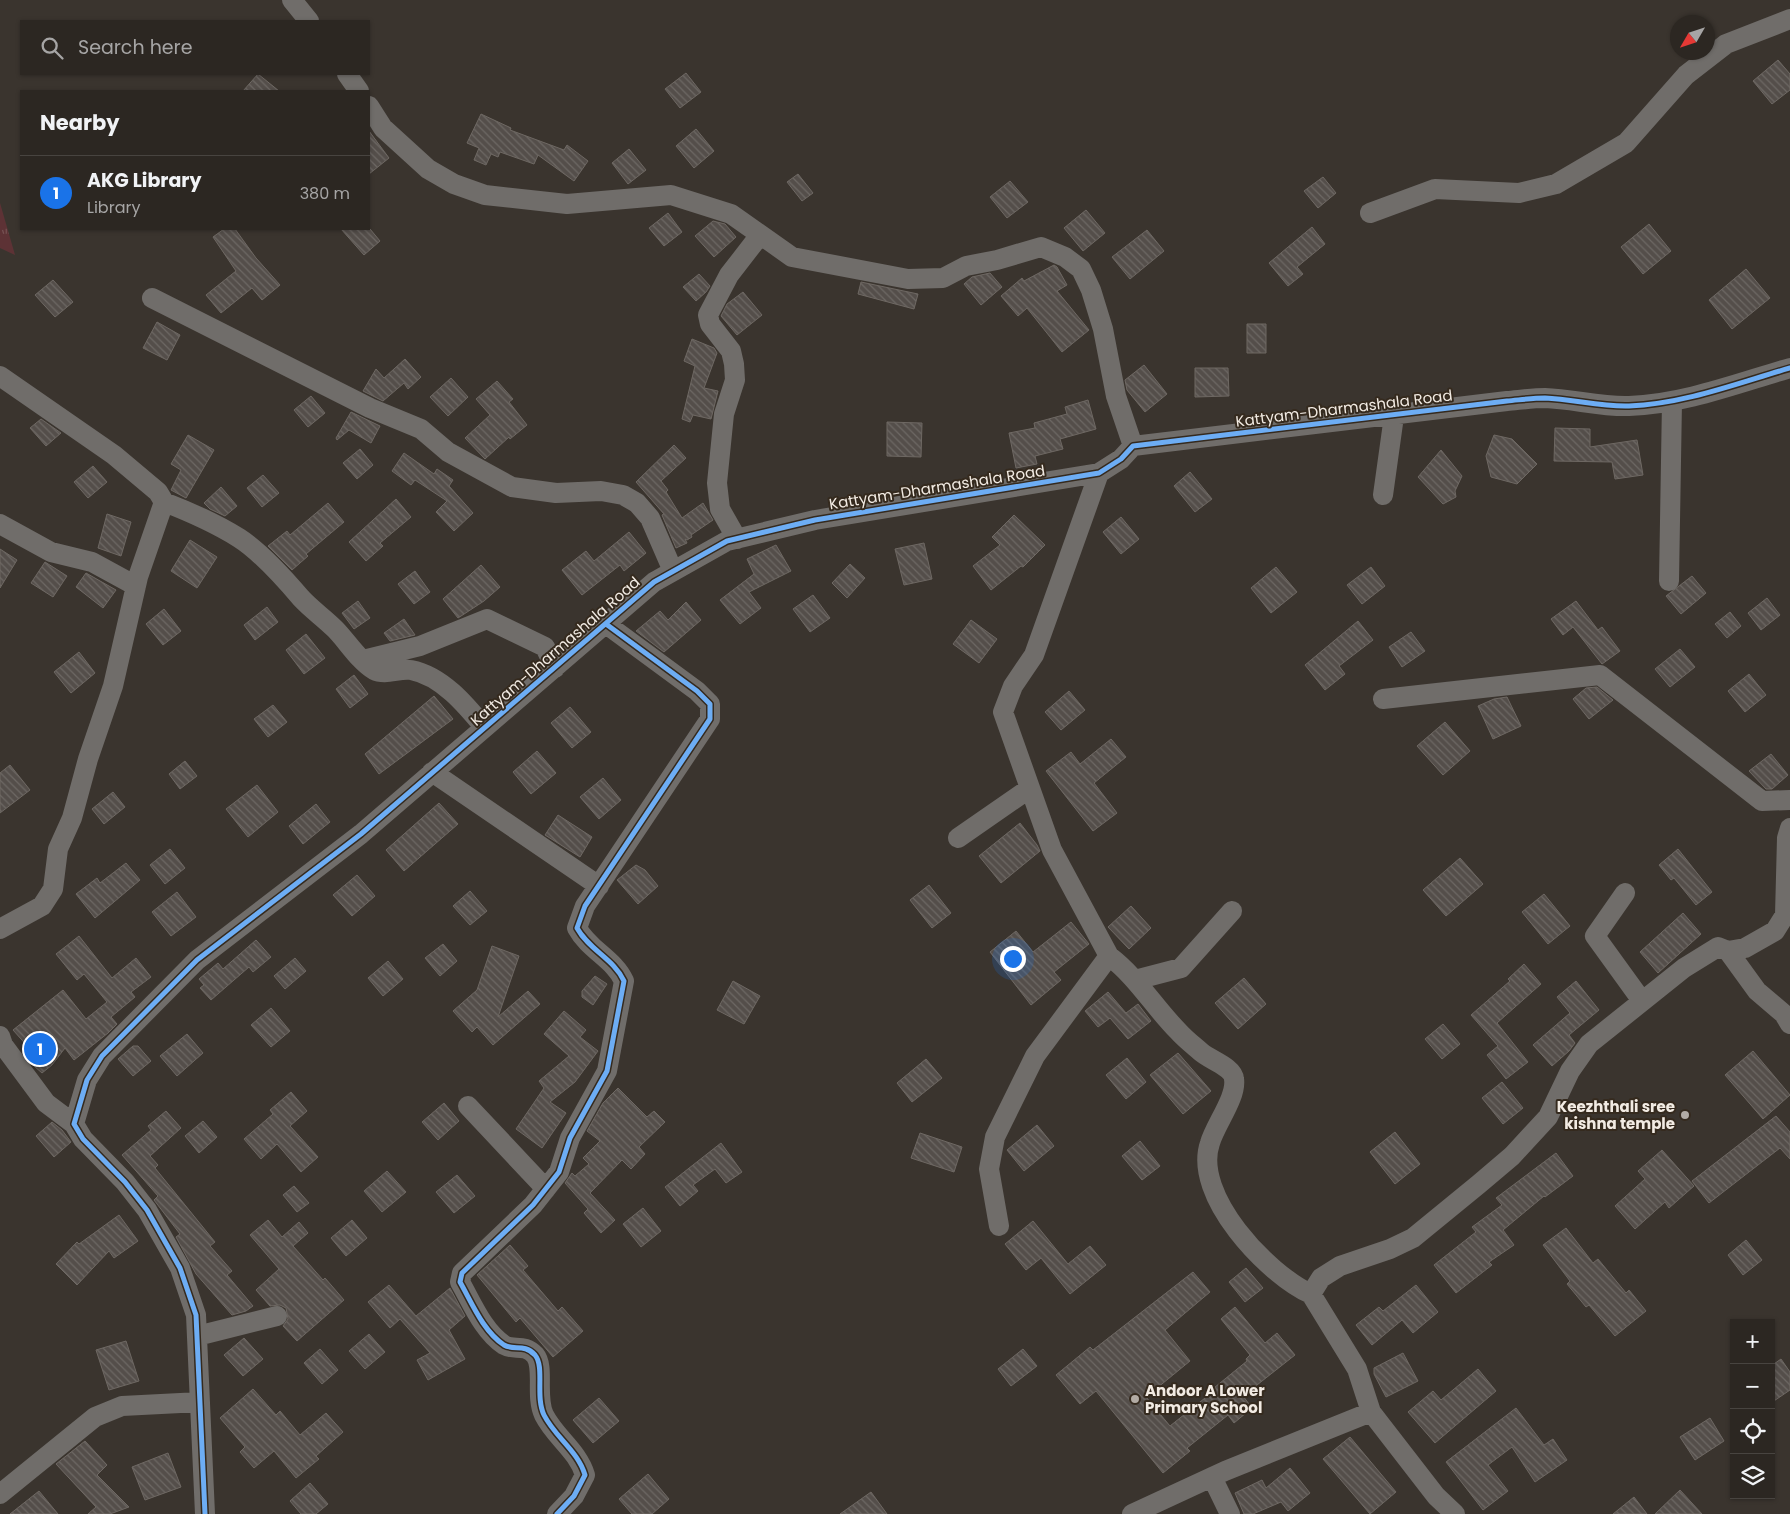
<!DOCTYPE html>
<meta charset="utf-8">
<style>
body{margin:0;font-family:Poppins,sans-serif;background:#38332f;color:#f1f3f6}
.controls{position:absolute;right:15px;bottom:15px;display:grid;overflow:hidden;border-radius:0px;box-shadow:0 1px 4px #0004}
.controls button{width:45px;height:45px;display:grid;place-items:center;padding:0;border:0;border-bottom:1px solid #484440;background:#2c2722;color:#f1f3f6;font:25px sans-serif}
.compass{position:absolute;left:1670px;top:15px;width:45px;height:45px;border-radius:50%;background:#2c2722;box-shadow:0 1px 4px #0004;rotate:231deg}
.you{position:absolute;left:1012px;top:958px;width:18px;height:18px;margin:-12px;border:4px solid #fff;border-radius:50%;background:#1a73e8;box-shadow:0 0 0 8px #1a73e833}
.badge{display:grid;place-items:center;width:32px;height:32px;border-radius:50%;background:#1a73e8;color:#fff;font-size:16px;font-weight:700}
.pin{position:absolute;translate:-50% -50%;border:2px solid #fff;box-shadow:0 1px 5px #0006}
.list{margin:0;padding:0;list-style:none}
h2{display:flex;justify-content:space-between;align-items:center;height:65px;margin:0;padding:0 20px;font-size:21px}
h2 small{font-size:16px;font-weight:400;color:#a6a5a5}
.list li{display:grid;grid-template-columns:32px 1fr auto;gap:15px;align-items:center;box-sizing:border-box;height:75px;padding:0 20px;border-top:1px solid #484440}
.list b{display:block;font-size:19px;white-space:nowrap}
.list p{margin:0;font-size:16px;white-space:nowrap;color:#a6a5a5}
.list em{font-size:16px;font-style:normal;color:#a6a5a5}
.icon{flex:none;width:28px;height:28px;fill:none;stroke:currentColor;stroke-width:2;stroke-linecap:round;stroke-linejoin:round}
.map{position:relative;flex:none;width:1790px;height:1514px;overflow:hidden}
.search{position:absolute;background:#2c2722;box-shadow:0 1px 4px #0004;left:20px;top:20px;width:350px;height:55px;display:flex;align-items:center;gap:12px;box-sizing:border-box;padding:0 18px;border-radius:0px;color:#a6a5a5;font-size:19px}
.panel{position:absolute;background:#2c2722;box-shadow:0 1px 4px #0004;left:20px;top:90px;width:350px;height:140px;border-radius:0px}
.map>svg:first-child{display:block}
.park{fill:url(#park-tufts)}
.building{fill:url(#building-back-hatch);stroke:#6e6863}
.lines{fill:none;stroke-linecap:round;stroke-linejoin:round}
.street{stroke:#706d6a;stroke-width:20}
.cycleway-casing{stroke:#352a1e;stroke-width:8}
.cycleway{stroke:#6dadf4;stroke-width:5}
.poi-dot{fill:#b2aba4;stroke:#352a1e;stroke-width:2}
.labels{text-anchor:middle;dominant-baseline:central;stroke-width:4;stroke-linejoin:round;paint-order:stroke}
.street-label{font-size:15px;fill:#f2ebe3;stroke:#352a1e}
.poi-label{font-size:15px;font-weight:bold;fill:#f2ebe3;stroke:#352a1e;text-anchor:end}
</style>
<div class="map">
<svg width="1790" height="1514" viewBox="0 0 1790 1514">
<defs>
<pattern id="park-tufts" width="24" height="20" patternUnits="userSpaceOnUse" patternTransform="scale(1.25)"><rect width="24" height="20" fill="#5d3235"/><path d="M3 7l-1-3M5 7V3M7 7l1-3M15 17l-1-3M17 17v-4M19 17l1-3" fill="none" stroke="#755052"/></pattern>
<pattern id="building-back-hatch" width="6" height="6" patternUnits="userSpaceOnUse" patternTransform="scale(1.25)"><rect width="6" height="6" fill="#544e4a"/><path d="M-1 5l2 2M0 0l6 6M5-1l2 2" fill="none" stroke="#6d6864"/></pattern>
</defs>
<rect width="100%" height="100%" fill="#3a342e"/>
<!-- park -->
<path class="park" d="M0 203 15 255 0 248Z"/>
<!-- building -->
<path class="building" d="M1778 60 1790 74V90L1772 104 1753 81Z
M686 73 701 92 680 108 665 89Z
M258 74 279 91H243Z
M481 114 511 128 510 130 564 150 567 145 588 161 574 181 538 155 534 164 500 152 498 157 491 154 486 165 474 160 479 148 467 143Z
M696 129 714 151 694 168 676 146Z
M369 131 389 158 369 174Z
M629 149 646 170 628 184 612 163Z
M798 174 813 193 802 201 787 182Z
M1323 177 1336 193 1318 208 1304 191Z
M1010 181 1028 202 1007 218 990 197Z
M1086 210 1105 233 1083 251 1064 228Z
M668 213 682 232 664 246 649 228Z
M713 221 725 224 736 237 714 257 695 236Z
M1649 224 1671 251 1643 274 1621 247Z
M1312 227 1325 244 1297 267 1303 274 1288 286 1269 263Z
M224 229H235L256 258 280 285 262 300 252 288 221 313 206 295 236 271 213 237Z
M341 229H370L380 241 364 255Z
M1147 230 1164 251 1130 279 1112 257Z
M1054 265 1057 267 1067 285 1057 291 1089 330 1062 352 1027 308 1018 316 1001 296 1022 278 1024 281Z
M1746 269 1770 298 1732 329 1709 300Z
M990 273 1002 287 981 305 964 284 972 277Z
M699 274 710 286 706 292 696 301 683 287Z
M53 280 73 302 55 317 35 295Z
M861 282 918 294 914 309 858 294Z
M743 292 762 315 737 335 721 316 727 304Z
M157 322 180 335 167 360 143 348Z
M1247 324H1266V353H1247Z
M692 339 714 348 717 353 704 388 718 391 711 419 693 415 690 422 682 419 695 366 684 361Z
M405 359 421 377 408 389 404 383 383 401 363 391 376 369 384 378Z
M1144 365 1167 394 1145 412 1127 390 1125 380Z
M1195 368H1228L1229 396 1195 397Z
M451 378 468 397 448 416 430 397Z
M497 381 513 399 509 402 527 425 510 439 509 437 485 459 465 438 490 415 476 399Z
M311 396 325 413 308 427 294 410Z
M1088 400 1096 429 1060 439 1063 449 1035 456 1037 464 1016 468 1009 433 1035 428 1034 423 1067 414 1065 407Z
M351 412 380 426 371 443 349 430 337 440 336 438Z
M41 419 61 433 46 446 30 428Z
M887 422 922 423 921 457 887 456Z
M1555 428 1590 429V447L1637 440 1643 475 1615 479 1612 462 1554 461Z
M188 435 214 450 186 498 171 490 181 470 171 464Z
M1494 435 1512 439 1537 464 1517 484 1491 477 1486 456Z
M674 445 686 458 661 481 668 490 666 492 682 518 703 503 713 520 691 535 692 537 687 540 685 539 687 543 676 548 662 515 664 514 636 482Z
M360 449 373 465 357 479 343 463Z
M1441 450 1462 476 1455 491 1456 497 1443 504 1418 477Z
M404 453 434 474 437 469 453 480 449 486 473 513 454 531 436 512 447 501 415 480 411 485 392 471Z
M93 466 107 482 88 498 74 482Z
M1190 472 1212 499 1195 512 1174 486Z
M263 475 279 493 262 507 247 488Z
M221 487 237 506 225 516 210 509 204 503Z
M396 499 411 517 380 543 383 546 366 561 349 542Z
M328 503 344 522 306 554 308 556 292 570 268 546 287 531 290 535Z
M107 514 131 522 121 556 98 548Z
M1014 515 1045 545 1023 567 1021 566 991 590 973 566 1000 545 992 537Z
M1121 517 1139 539 1121 554 1103 532Z
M629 532 646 553 624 571 620 565 582 595 562 570 586 551 594 561Z
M190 540 217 557 197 588 171 571Z
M924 543 932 579 904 585 895 549Z
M776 545 791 571 749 592 761 608 740 624 720 600 754 574 747 559Z
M0 549 17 560 0 588Z
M45 562 67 576 53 597 31 583Z
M850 564 865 578 847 598 832 583Z
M481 565 500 587 484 601 458 618 443 599Z
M1276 567 1297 592 1271 613 1251 588Z
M1371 567 1385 586 1362 604 1347 585Z
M415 571 430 592 414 604 398 584Z
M86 573 116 590 103 608 76 587Z
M1692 576 1706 593 1681 614 1666 596Z
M813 595 830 618 810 632 793 609Z
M1767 598 1780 615 1761 630 1748 613Z
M358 601 370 618 354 629 342 613Z
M1576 601 1598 630 1602 627 1620 651 1602 664 1573 627 1563 635 1551 619Z
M686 602 701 620 664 652 636 631 660 611 668 620Z
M267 607 278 622 255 640 244 625Z
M164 609 181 631 163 645 146 624Z
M1730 612 1741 626 1727 638 1715 624Z
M404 619 415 635 390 641 384 633Z
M971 620 997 639 979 663 953 644Z
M1358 621 1373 640 1339 666 1345 674 1325 690 1305 665Z
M1411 632 1425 651 1402 667 1389 647Z
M306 634 325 658 304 674 286 650Z
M1680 649 1695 667 1670 687 1655 669Z
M79 652 95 673 71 693 54 672Z
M1749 674 1766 695 1745 712 1728 691Z
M354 675 368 694 350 708 336 689Z
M1597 687 1613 700 1589 719 1573 699 1586 688Z
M1069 691 1085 710 1061 730 1045 712Z
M434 696 453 719 379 774 365 754Z
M1507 697 1521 726 1493 739 1478 706 1494 699Z
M273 705 287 722 268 737 254 719Z
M570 707 591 732 572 748 551 723Z
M1445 722 1470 751 1443 775 1417 746Z
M1111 739 1126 757 1094 783 1117 813 1093 831 1046 771 1071 752 1080 764Z
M537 751 556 773 531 794 513 772Z
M1771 754 1788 775 1772 789H1766L1749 771Z
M185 761 197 776 180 789 169 774Z
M10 765 30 790 0 813V773Z
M603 778 621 800 599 819 580 797Z
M257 785 278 812 248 837 226 809Z
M113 792 125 807 104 824 92 809Z
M439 803 458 824 404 871 386 850Z
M316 804 330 822 303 844 289 826Z
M558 815 592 837 580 857 545 835Z
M1020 823 1037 845 1040 851 1001 883 979 856Z
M170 849 185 868 165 884 150 865Z
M1678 849 1712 892 1696 905 1674 878 1671 880 1659 865Z
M1460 858 1483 884 1446 916 1423 890Z
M126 863 140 880 95 918 76 894 97 878 100 883Z
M636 865 645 870 658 886 638 904 617 880Z
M357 875 375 896 352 916 333 895Z
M929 885 951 913 932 928 910 900Z
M470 891 487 911 470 925 453 906Z
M177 892 196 917 171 936 152 912Z
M1544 894 1570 926 1548 944 1522 912Z
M1131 906 1151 928 1129 949 1108 927Z
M1683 913 1701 934 1658 973 1640 952Z
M1071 922 1089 944 1054 972 1061 980 1031 1005 990 952 1016 931 1033 952Z
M79 936 112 978 136 958 151 977 131 992 135 997 111 1017 117 1024 108 1033 74 1060 65 1048 52 1065 42 1073 34 1066 38 1058 13 1030 63 990 86 1019 107 1002 84 974 77 980 56 954Z
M256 940 271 957 253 972 249 967 211 1000 200 988 204 985 199 979 218 963 223 969Z
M443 944 457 961 440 976 425 958Z
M492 946 519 956 498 1017 528 991 540 1004 493 1045 477 1027 472 1032 453 1011 477 990Z
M295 958 306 971 285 989 274 976Z
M388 961 403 979 383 996 368 978Z
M1524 964 1541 984 1497 1023 1528 1062 1506 1079 1487 1055 1498 1046 1471 1015 1510 981 1508 979Z
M595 976 607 984 593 1005 582 997V991Z
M1244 978 1266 1004 1238 1029 1215 1003Z
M733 981 760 996 744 1024 717 1010Z
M1576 981 1599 1010 1569 1035 1575 1043 1569 1051 1552 1066 1533 1045 1570 1013 1557 997Z
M1108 992 1126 1013 1138 1004 1151 1021 1128 1039 1110 1018 1098 1027 1085 1011Z
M271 1008 290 1031 271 1047 251 1025Z
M564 1011 586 1030 580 1037 598 1051 575 1082 550 1102 566 1113 542 1148 516 1129 544 1088 539 1081 569 1056 544 1034Z
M1443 1024 1460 1044 1442 1059 1425 1039Z
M187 1034 203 1053 177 1076 160 1056Z
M133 1046H138L151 1061 133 1076 118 1059Z
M1753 1051 1790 1095 1763 1119 1725 1075Z
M1178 1053 1211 1091 1183 1114 1150 1075Z
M1127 1058 1146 1082 1126 1099 1106 1075Z
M926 1059 942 1078 912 1102 897 1083Z
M1502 1082 1523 1108 1503 1124 1482 1098Z
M618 1088 647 1117 654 1111 665 1122 639 1147 645 1154 631 1169 622 1160 590 1193 615 1220 601 1233 584 1213 588 1209 565 1183 572 1173 575 1176 589 1164 583 1158 600 1141 587 1131 603 1103Z
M291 1092 307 1111 290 1126 318 1157 301 1172 277 1144 261 1159 244 1139 273 1114 270 1110Z
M444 1103 459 1121 438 1140 422 1122Z
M166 1111 181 1128 150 1156 158 1165 155 1168 215 1242 210 1246 232 1271 227 1275 253 1306 246 1311 232 1315 196 1274 176 1237 180 1234 154 1200 158 1196 122 1155 151 1130 148 1126Z
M1776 1116 1790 1132V1159L1780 1148 1709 1203 1692 1181Z
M203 1121 217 1137 199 1153 185 1136Z
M52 1122 62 1130 71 1142 54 1157 36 1136Z
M1037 1125 1054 1146 1024 1171 1007 1150Z
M1395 1132 1420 1164 1395 1184 1370 1152Z
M920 1133 962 1147 954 1172 911 1158Z
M1140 1141 1160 1166 1142 1180 1122 1156Z
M721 1143 742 1172 726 1183 715 1169 693 1185 698 1191 680 1206 665 1187Z
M1662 1150 1694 1186 1669 1208 1665 1202 1635 1229 1615 1206 1645 1179 1638 1171Z
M1556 1153 1573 1176 1545 1197 1544 1196 1503 1230 1514 1245 1489 1262 1492 1265 1456 1293 1434 1265 1476 1232 1472 1227 1502 1205 1496 1198Z
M387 1171 406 1192 382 1212 364 1191Z
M457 1175 475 1196 454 1213 436 1192Z
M294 1186 309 1203 297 1212 283 1195Z
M643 1208 661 1231 641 1247 623 1224Z
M119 1215 138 1241 114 1258 109 1251 77 1285 56 1264 77 1242 79 1244Z
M268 1220 282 1237 299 1222 308 1233 293 1246 323 1280 325 1278 344 1300 297 1341 283 1326 288 1319 286 1308 280 1305 270 1306 256 1290 279 1269 250 1235Z
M352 1220 367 1238 346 1256 331 1238Z
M1033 1221 1068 1264 1090 1246 1106 1265 1070 1294 1041 1258 1026 1270 1005 1244Z
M1566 1228 1593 1263 1598 1259 1626 1293 1629 1290 1646 1311 1615 1336 1589 1305 1586 1307 1567 1284 1570 1281 1543 1245Z
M1746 1240 1762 1260 1743 1275 1728 1255Z
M510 1245 528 1266 523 1270 558 1311 562 1307 583 1331 553 1357 520 1318 516 1322 477 1275Z
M1246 1268 1263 1288 1245 1302 1229 1282Z
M1193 1272 1210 1292 1165 1330 1190 1361 1146 1397 1170 1426 1210 1394 1209 1392 1247 1361 1246 1359 1250 1355 1221 1319 1235 1307 1265 1343 1277 1333 1295 1355 1243 1396 1252 1408 1234 1423 1228 1415 1187 1448 1190 1451 1163 1473 1096 1391 1080 1404 1056 1375 1090 1347 1093 1350Z
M389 1285 416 1316 450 1288 465 1316 449 1330 465 1359 428 1380 417 1360 430 1353 400 1319 390 1328 368 1302Z
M1416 1285 1438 1312 1413 1333 1402 1320 1372 1345 1356 1325 1379 1307 1383 1311Z
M369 1334 385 1352 365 1369 349 1351Z
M244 1338 263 1359 243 1376 224 1355Z
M126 1341 139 1381 109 1390 96 1350Z
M320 1349 338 1370 322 1384 304 1363Z
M1023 1349 1037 1366 1011 1386 998 1369Z
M1403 1353 1418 1381 1386 1397 1374 1374V1368Z
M1781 1359 1790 1372V1390L1771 1403V1366Z
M1478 1369 1496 1391 1435 1443 1408 1412 1433 1391 1441 1400Z
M253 1389 276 1415 280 1411 300 1435 326 1413 343 1432 316 1456 319 1459 296 1478 274 1451 254 1468 240 1452 245 1447 220 1418Z
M599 1398 619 1421 593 1443 573 1420Z
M1516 1408 1544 1445 1553 1439 1567 1460 1535 1482 1512 1447 1488 1465 1508 1491 1483 1510 1446 1462Z
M1710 1418 1724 1441 1695 1460 1680 1437Z
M1350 1437 1396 1492 1370 1514 1323 1459Z
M85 1441 107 1465 97 1475 129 1507 110 1514H88L96 1507 56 1464Z
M168 1453 181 1487 145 1500 132 1467Z
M1290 1468 1310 1493 1288 1511 1281 1502 1253 1514H1244L1235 1493 1262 1480 1266 1488Z
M648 1474 669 1499 652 1514H632L619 1499Z
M310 1483 328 1504 316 1514H301L290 1501Z
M1680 1490 1702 1514H1655Z
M39 1491 58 1514H10Z
M871 1492 887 1514H840Z
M1634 1497 1647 1514H1613Z"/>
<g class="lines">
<!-- street -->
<path class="street" d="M292 0 309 21
M347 74 359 91
M369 106 383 128 428 169 454 184 485 195 567 204 671 195 731 214 792 257 908 279 943 278 966 266 997 260 1041 247 1065 257 1081 269 1091 290 1103 329 1116 396 1133 446
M1370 213 1435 189 1519 193 1556 184 1626 143 1686 75 1726 44 1790 19
M152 298 370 408 421 429 448 452 512 487 556 493 601 491 623 495 637 503 650 518 673 571
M0 376 114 455 158 492 164 502 138 577 113 686 88 759 72 818 58 849 53 889 42 906 0 929
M1099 473 1034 655 1013 686 1003 712 1052 850 1109 956C1137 977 1154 1007 1178 1031 1185 1039 1193 1045 1201 1052 1210 1060 1233 1067 1234 1079 1237 1097 1215 1125 1210 1143 1192 1195 1267 1274 1311 1294
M1383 495 1394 416
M164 502C190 512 215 523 239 538 261 552 284 578 301 598 311 609 324 618 335 629 347 641 359 661 374 670 386 676 399 668 411 670 442 676 466 705 484 727
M0 524 51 552 92 562 136 586
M737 539 720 509 717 483 724 414 735 380 734 364 731 351 710 324 708 315 729 275 760 235
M1669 581 1672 401
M363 660 420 646 487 619 545 647 555 668
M1383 699 1600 675 1762 801 1790 800
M432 772 599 886
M958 838 1030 788
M1625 893 1595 936 1642 1001
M1728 951 1745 948 1775 931 1785 915 1787 838 1790 828
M1135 980 1181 968 1232 911
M0 1036 3 1045 46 1103 74 1124
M468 1106 546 1189
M999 1226 989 1169 995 1137 1035 1056 1109 956
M197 1336 277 1316
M1371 1412 1436 1496 1455 1514
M1212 1477 1230 1514
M0 1494 95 1417 122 1406 200 1402
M205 1514 196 1315 180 1268 147 1210 125 1182 83 1139 74 1124 87 1080 102 1056 197 960 361 834 654 582 727 541 815 520 1099 473 1121 459 1133 446 1507 401C1519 400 1533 398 1545 398 1573 399 1601 407 1629 406 1684 404 1738 383 1790 368
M557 1514 574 1496 585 1475C578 1451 555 1437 544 1415 535 1396 545 1367 535 1355 524 1343 514 1351 504 1345 483 1331 472 1303 460 1282L462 1273 533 1205 559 1172 570 1138 607 1071 624 981C614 959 589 950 577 928L585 906 710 719V704L697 691 606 624
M1132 1514 1225 1471 1371 1412 1357 1369 1311 1294 1321 1278 1340 1266 1390 1249 1413 1238 1479 1184 1512 1156 1548 1117 1570 1071 1589 1044 1684 968 1718 947 1728 951 1757 991 1784 1014 1790 1024"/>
<!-- cycleway casing -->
<g class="cycleway-casing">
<path id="cycleway" d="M205 1514 196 1315 180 1268 147 1210 125 1182 83 1139 74 1124 87 1080 102 1056 197 960 361 834 654 582 727 541 815 520 1099 473 1121 459 1133 446 1507 401C1519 400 1533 398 1545 398 1573 399 1601 407 1629 406 1684 404 1738 383 1790 368
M557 1514 574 1496 585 1475C578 1451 555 1437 544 1415 535 1396 545 1367 535 1355 524 1343 514 1351 504 1345 483 1331 472 1303 460 1282L462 1273 533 1205 559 1172 570 1138 607 1071 624 981C614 959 589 950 577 928L585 906 710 719V704L697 691 606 624"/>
</g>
<!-- cycleway -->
<use href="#cycleway" class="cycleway"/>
</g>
<!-- markers -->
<g class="poi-dot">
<circle cx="1685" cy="1115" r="5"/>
<circle cx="1135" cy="1399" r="5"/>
</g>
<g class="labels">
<!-- street labels -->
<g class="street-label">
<text transform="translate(1344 408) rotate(-7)">Kattyam-Dharmashala Road</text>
<text transform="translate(937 487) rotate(-9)">Kattyam-Dharmashala Road</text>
<text transform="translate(555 651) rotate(-41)">Kattyam-Dharmashala Road</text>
</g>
<!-- poi labels -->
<g class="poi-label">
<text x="1675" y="1106">Keezhthali sree<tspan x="1675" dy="17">kishna temple</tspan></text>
<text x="1145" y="1390" text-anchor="start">Andoor A Lower<tspan x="1145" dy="17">Primary School</tspan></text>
</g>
</g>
</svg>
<div class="controls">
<button>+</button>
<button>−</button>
<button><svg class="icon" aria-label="locate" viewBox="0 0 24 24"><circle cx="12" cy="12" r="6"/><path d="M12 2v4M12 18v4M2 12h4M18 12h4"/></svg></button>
<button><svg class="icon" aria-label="layers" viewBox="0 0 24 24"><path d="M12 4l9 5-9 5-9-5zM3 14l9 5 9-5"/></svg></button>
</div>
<svg class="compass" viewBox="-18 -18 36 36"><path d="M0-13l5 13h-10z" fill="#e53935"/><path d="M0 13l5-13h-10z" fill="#a6a5a5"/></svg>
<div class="you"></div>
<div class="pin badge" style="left:40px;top:1049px">1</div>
<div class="search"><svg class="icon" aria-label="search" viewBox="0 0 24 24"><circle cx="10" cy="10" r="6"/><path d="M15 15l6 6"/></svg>Search here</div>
<section class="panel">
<h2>Nearby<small></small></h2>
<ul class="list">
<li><span class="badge">1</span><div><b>AKG Library</b><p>Library</p></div><em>380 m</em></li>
</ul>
</section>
</div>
